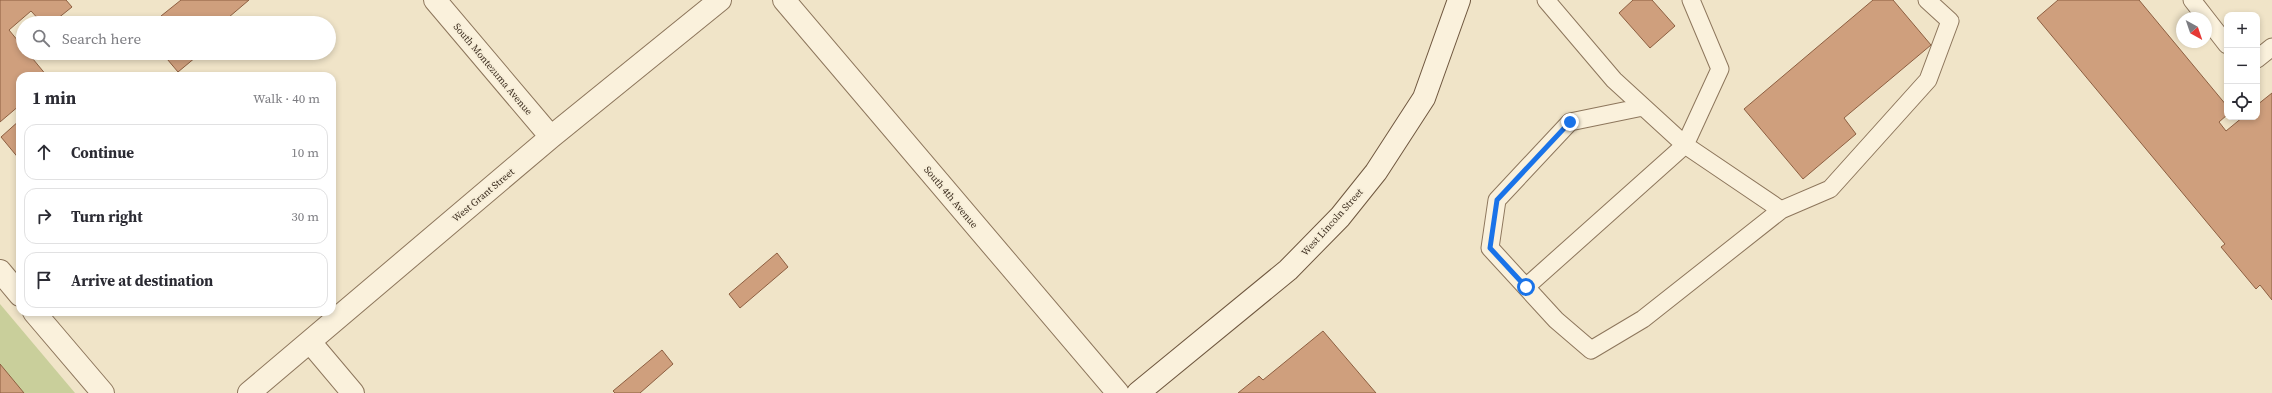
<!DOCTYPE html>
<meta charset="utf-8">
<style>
body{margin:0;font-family:"Source Serif 4",serif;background:#f7f7f7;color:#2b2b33}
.controls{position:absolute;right:12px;top:12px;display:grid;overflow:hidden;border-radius:8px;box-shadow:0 2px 6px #0003}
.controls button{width:36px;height:36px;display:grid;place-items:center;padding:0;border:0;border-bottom:1px solid #e1e1e2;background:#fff;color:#2b2b33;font:20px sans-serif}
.compass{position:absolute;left:2176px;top:12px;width:36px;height:36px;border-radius:50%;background:#fff;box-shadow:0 2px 6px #0003;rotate:140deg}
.stop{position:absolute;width:12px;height:12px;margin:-9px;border:3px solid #1a73e8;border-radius:50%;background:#fff}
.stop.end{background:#1a73e8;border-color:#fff;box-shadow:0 1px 4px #0008}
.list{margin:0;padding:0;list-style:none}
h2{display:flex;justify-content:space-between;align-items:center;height:52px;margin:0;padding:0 16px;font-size:17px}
h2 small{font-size:13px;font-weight:400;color:#7c7c81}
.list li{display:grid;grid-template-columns:26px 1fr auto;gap:12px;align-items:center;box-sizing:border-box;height:56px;margin:0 8px 8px;padding:0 8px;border:1px solid #e1e1e2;border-radius:12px}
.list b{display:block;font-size:15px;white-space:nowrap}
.list em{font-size:13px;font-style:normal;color:#7c7c81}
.icon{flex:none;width:22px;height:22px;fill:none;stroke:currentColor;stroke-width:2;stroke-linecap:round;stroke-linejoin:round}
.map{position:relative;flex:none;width:2272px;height:393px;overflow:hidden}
.search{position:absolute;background:#fff;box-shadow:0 2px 6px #0003;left:16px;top:16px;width:320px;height:44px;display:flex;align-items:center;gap:10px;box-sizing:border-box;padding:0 14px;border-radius:22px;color:#7c7c81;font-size:15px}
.panel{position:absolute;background:#fff;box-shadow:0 2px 6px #0003;left:16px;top:72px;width:320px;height:244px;border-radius:12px}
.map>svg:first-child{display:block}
.green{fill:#c9cf9b}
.building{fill:#cf9f7d;stroke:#8d5f41}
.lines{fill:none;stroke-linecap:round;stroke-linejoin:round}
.service-casing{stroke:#8d765c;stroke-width:19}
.minor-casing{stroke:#8d765c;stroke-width:24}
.secondary-casing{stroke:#6f573f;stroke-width:24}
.service{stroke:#faf1dc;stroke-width:17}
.minor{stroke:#faf1dc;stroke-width:22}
.secondary{stroke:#faf1dc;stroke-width:22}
.route{stroke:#1a73e8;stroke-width:5}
.labels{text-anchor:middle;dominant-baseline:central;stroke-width:3.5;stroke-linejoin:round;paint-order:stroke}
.street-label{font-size:10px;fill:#3d2e20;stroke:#f7eed8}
</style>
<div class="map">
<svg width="2272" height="393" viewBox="0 0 2272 393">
<rect width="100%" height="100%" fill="#f0e4c8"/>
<!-- green -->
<path class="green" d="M0 304 75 393H0Z"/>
<!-- building -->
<path class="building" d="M0 0H66L72 7 52 23H42L31 11 9 30 23 47V53H28L47 76H20V105L0 122Z
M181 0H249L222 23H167L161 16Z
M1633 0H1652L1675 26 1650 48 1619 13Z
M1873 0H1893L1931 45 1844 118 1856 134 1803 179 1744 109Z
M2058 0H2139L2227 106V115L2219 122 2226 131 2243 117H2257V105L2272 93V300L2260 285 2256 289 2221 247 2225 244 2037 18Z
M162 53H192L196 57 178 72Z
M20 120V160L1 137Z
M777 253 788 267 740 308 729 294Z
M1323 331 1376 393H1238L1259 376 1263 380Z
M662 350 673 364 640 393H615L613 391Z
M0 364 24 393H0Z"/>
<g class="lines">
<!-- service casing -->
<g class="service-casing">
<path id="service" d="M1546 0 1614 80 1685 145 1781 210 1830 189 1928 80 1950 21 1927 0
M2192 0 2206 18
M2206 18 2227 45
M2257 59 2272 47
M1643 107 1570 122 1497 200 1490 248 1556 320 1591 350 1643 319 1781 210
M1526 287 1685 145 1720 69 1691 0"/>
</g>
<!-- minor casing -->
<g class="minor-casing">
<path id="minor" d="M435 0 551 137
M784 0 1118 393
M0 271 20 295
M34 312 103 393
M310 342 353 393
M249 393 551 137 720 0"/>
</g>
<!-- secondary casing -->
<g class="secondary-casing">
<path id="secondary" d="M1138 393 1288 270 1340 217 1376 172 1424 98 1459 0"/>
</g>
<!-- service -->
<use href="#service" class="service"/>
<!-- minor -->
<use href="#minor" class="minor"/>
<!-- secondary -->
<use href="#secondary" class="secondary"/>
</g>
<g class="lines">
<!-- route -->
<path class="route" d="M1526 287 1490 248 1497 200 1570 122"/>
</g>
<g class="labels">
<!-- street labels -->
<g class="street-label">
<text transform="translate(493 69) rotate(50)">South Montezuma Avenue</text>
<text transform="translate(483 195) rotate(-40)">West Grant Street</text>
<text transform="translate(951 197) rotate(50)">South 4th Avenue</text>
<text transform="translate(1332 222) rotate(-48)">West Lincoln Street</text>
</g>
</g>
</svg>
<div class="controls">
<button>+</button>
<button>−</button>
<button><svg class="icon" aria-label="locate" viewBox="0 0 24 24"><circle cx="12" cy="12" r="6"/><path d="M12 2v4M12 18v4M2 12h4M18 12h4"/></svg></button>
</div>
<svg class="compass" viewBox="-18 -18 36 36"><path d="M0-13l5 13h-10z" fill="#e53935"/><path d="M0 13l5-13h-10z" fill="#7c7c81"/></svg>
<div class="stop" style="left:1526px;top:287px"></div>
<div class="stop end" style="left:1570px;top:122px"></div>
<div class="search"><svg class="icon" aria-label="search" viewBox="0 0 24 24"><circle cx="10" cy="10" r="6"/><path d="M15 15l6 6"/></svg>Search here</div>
<section class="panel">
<h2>1 min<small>Walk · 40 m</small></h2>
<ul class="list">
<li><svg class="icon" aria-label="ahead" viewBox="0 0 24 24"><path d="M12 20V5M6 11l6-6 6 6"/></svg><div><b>Continue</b></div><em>10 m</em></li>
<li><svg class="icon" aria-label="right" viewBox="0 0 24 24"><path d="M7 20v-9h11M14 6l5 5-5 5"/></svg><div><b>Turn right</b></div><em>30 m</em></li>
<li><svg class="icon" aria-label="arrive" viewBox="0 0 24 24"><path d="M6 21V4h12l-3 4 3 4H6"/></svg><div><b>Arrive at destination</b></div></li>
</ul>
</section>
</div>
